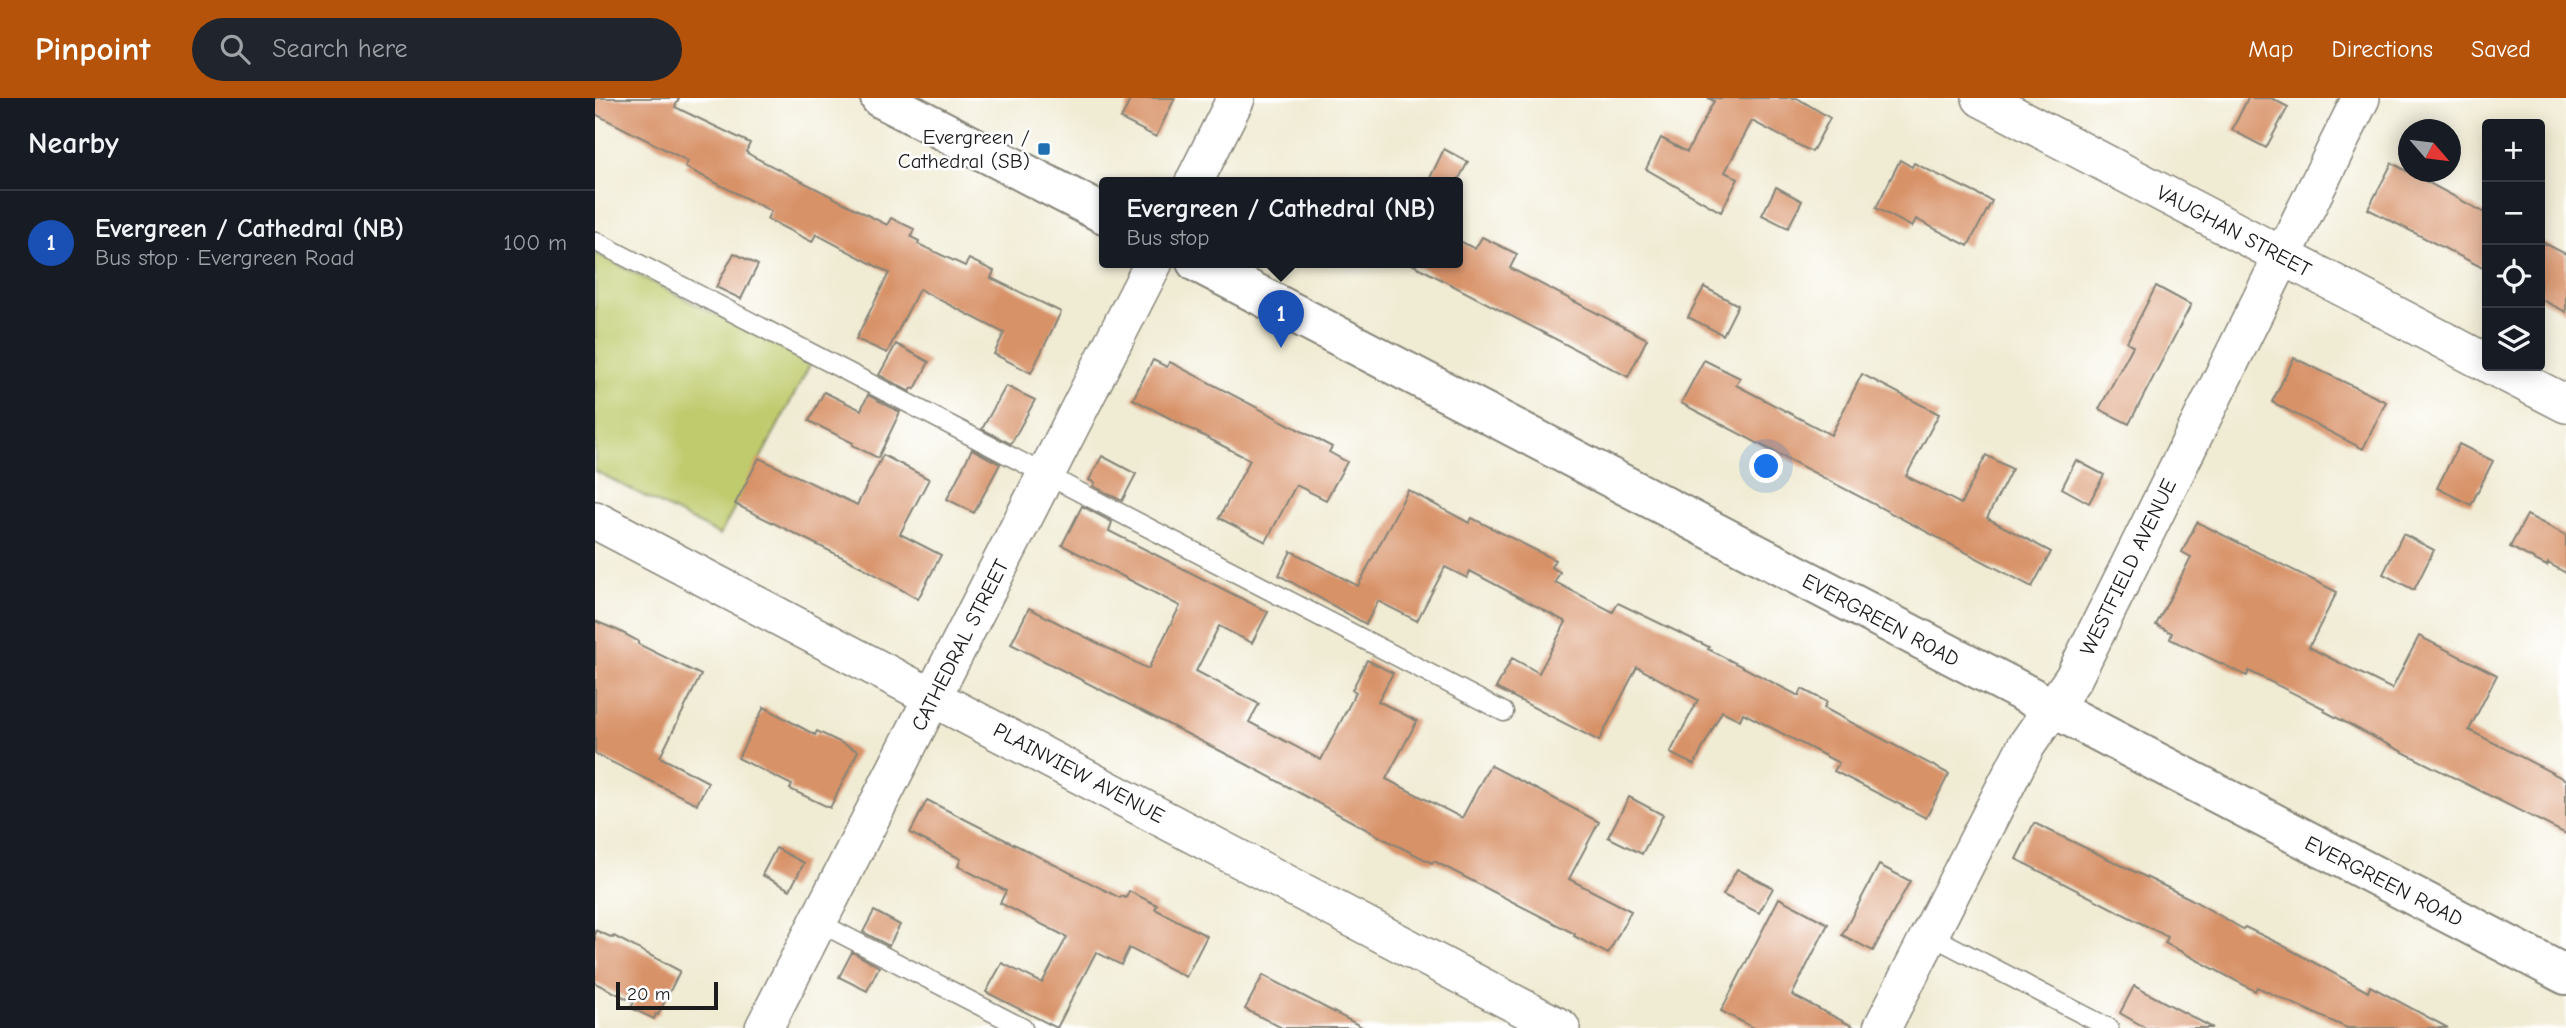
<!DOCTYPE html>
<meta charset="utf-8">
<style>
body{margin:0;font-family:"Comic Neue",sans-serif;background:#20242c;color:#f1f3f6}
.controls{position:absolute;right:21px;top:21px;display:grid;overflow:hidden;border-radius:7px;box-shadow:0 4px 18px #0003}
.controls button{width:63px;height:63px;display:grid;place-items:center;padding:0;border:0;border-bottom:2px solid #363941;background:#171b24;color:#f1f3f6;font:35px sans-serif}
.compass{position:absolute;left:1803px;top:21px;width:63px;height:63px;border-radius:50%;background:#171b24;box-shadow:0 4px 18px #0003;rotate:118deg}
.scale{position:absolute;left:21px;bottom:18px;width:102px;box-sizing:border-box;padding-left:7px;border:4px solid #1c1c1c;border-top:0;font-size:19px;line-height:24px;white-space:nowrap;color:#1c1c1c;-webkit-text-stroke:5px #fff;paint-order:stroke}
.you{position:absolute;left:1172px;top:369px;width:24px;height:24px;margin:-18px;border:5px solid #fff;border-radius:50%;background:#1a73e8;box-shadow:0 0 0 10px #1a73e833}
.badge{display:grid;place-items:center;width:46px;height:46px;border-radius:50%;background:#b45309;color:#fff;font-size:23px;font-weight:700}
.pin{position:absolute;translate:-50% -58px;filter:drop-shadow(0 2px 4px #0008)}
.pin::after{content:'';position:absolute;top:37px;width:24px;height:21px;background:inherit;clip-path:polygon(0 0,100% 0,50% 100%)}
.popup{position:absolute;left:504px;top:79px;width:364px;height:91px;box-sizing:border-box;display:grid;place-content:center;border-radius:7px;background:#171b24;filter:drop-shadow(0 2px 5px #0005);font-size:23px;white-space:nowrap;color:#9ea1a6}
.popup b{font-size:26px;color:#f1f3f6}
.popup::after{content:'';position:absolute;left:50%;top:100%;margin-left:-14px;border:14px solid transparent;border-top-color:#171b24}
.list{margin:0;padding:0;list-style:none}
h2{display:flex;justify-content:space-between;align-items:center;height:91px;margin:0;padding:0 28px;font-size:30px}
h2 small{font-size:23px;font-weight:400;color:#9ea1a6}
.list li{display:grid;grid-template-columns:46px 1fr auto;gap:21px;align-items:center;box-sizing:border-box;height:105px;padding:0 28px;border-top:2px solid #363941}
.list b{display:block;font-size:26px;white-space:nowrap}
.list p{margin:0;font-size:23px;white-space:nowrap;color:#9ea1a6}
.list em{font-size:23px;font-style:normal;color:#9ea1a6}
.icon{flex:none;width:38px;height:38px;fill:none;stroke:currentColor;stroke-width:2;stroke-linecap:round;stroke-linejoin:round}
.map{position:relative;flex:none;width:1971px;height:930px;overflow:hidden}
header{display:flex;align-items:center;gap:42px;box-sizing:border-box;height:98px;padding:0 35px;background:#b45309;color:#fff}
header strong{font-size:33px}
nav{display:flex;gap:38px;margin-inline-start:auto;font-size:24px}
.search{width:490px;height:63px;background:#20242c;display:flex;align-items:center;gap:18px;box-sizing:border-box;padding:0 24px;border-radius:38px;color:#9ea1a6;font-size:26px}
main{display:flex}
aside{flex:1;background:#171b24}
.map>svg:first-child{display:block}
.green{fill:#bfcb6d;stroke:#6e7444;stroke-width:2}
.building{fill:#d89268}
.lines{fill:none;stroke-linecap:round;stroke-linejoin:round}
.service-casing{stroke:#868478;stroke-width:21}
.minor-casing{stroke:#868478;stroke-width:40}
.tertiary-casing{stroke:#868478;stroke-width:42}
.service{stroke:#fff;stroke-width:18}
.minor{stroke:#fff;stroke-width:37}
.tertiary{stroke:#fff;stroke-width:38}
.poi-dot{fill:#1f6fb2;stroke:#fff;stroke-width:2.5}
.labels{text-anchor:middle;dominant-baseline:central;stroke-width:5;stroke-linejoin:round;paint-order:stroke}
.poi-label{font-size:21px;fill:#1c1c1c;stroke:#fff;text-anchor:end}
.street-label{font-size:21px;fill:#1c1c1c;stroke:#fff}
</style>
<header>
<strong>Pinpoint</strong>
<div class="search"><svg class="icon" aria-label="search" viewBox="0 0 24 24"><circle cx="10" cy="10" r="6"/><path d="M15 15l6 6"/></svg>Search here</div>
<nav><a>Map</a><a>Directions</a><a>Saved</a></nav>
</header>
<main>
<aside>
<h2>Nearby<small></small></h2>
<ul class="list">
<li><span class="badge" style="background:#1a4fb4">1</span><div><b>Evergreen / Cathedral (NB)</b><p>Bus stop · Evergreen Road</p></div><em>100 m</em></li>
</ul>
</aside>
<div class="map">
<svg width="1971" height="930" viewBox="0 0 1971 930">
<rect width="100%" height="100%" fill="#fff"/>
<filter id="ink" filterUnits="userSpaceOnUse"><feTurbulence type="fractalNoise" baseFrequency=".0143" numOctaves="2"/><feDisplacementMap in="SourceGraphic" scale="14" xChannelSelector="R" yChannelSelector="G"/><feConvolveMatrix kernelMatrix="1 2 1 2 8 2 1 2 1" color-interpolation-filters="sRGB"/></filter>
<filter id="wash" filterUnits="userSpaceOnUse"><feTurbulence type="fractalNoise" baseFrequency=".00686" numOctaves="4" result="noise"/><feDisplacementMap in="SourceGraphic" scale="28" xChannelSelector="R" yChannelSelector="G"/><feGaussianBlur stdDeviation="1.57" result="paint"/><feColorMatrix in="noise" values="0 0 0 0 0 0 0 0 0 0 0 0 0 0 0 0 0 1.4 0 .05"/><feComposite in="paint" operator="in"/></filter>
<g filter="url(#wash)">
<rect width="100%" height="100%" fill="#f0ebd3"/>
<!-- green -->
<path class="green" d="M0 155 216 265 125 437 0 373Z"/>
<g id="blocks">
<!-- building -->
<path class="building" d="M0 0H84L80 9 155 45 151 54 159 59 292 127 296 120 319 131 316 139 324 143 323 146 370 168 374 161 399 173 396 180 466 214 436 275 399 256 409 235 324 191 292 255 261 241 294 175 221 136 217 144 172 121 176 113 90 69 93 63 0 16Z
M536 0H580L561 39 526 21Z
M1113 0H1202L1235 20 1217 54 1157 23 1130 74 1143 81 1126 114 1051 71 1066 40 1092 54 1119 3Z
M1653 0H1676L1693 9 1671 50 1637 32Z
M849 51 873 64 862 84H833Z
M1305 62 1317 69 1319 65 1397 103 1373 148 1321 121 1317 129 1281 110Z
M1797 65 1892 116V172L1773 111Z
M1181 89 1207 103 1193 130 1167 117Z
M887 139 922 156 915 170 1052 241 1033 279 813 164H863V142L880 151Z
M1945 143 1971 156V214L1945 201Z
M139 155 163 167 146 201 121 189Z
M1561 188 1596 207 1534 326 1504 311 1538 248 1532 244Z
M1109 189 1143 207 1128 237 1093 219Z
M301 246 334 264 320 291 317 290 315 294 284 277Z
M1699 260 1791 304 1768 351 1677 304Z
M558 262 572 269 575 264 737 349 734 354 752 364 731 402 701 387 671 444 624 420 655 362 538 301Z
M1109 262 1145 280 1141 287 1236 337 1267 276 1344 316 1311 378 1366 406 1391 357 1417 371 1392 420 1456 454 1437 489 1086 305Z
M411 288 440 302 416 346 387 331Z
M229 294 266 312 273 297 305 314 283 360 257 347 258 345 214 323Z
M1864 346 1898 363 1876 407 1842 390Z
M377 351 405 366 379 415 352 401Z
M288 357 334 381 305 436 346 457 323 501 267 469 140 406 164 360 262 407Z
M507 358 541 376 527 403 498 388 500 385 494 382Z
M1481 362 1509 377 1494 405 1467 390Z
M813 392 874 425 877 420 960 462 956 469 965 474 960 484 1018 514 1023 505 1114 549 1113 551 1204 598 1207 591 1232 604 1229 610 1354 676 1331 720 1239 673 1244 665 1148 615 1145 622 1127 613 1099 667 1075 655 1103 602 1042 569 1004 643 901 590 917 560 944 575 971 524 875 473 872 480 850 469 822 523 783 503 771 526 684 477 696 453 763 488Z
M487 408 517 424 514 433 673 514 657 545 624 528 601 573 664 606 654 624 726 662 761 594 757 592 772 562 798 575 783 603 822 623 791 681 867 720 895 667 1004 724 974 781 1036 813 1013 856 979 838 980 836 839 763 837 765 789 741 651 666 416 546 434 510 553 571 585 508 467 447Z
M1932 417 1971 437V475L1953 465 1952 468 1915 449Z
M1602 424 1742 494 1714 549 1731 558 1797 591 1824 538 1902 577 1874 632 1971 682V736L1782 641 1729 613 1730 611 1654 573 1652 578 1575 541 1577 535 1561 527 1596 459 1587 454Z
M1808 436 1839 452 1819 492 1788 476Z
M0 523 24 533 43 543V546L106 577 65 659 113 684 102 706 0 656Z
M169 609 220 637 222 633 263 653 235 710 195 691 197 687 143 660Z
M1034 699 1068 717 1047 756 1013 739Z
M332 702 525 800 526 798 531 800 534 793 562 807 560 811 612 838 591 879 534 850 526 867 501 854 462 930 391 894 407 865 447 885 472 839 405 805 411 793 363 768 366 761 315 735Z
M1439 725 1594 800 1648 831 1650 829 1685 846 1773 894 1775 888 1853 930H1752L1662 889 1660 893 1570 845 1573 839 1421 761Z
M181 750 209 765 195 792 167 777Z
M1284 767 1315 783 1278 853 1247 837Z
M1142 771 1178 790 1164 815 1128 797Z
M1184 800 1233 826 1197 897 1261 930H1159L1126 913Z
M279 813 305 827 294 848 268 834Z
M0 832 18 840 19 838 85 873 63 917 61 916 59 921 36 910 39 904 0 885Z
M257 854 284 869 272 893 244 879Z
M668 877 769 930H687L650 911Z
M1539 888 1618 930H1551L1525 915Z"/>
</g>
</g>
<g filter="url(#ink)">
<use href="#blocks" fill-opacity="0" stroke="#868478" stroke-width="2"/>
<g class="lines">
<!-- service casing -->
<g class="service-casing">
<path id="service" d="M0 143 909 614
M223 824 428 930
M1335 837 1514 930"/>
</g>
<!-- minor casing -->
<g class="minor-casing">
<path id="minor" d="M1386 0 1892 265
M599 84 641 0
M1897 268 1971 306
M0 422 966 930
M169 930 559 164
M1287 930 1431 648 1479 579 1766 0"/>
</g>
<!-- tertiary casing -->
<g class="tertiary-casing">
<path id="tertiary" d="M285 0 509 116
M601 164 1971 877"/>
</g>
<!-- service -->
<use href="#service" class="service"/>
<!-- minor -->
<use href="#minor" class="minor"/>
<!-- tertiary -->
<use href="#tertiary" class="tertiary"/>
</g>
</g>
<!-- markers -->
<rect class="poi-dot" x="442" y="44" width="14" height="14" rx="3.5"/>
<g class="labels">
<!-- poi labels -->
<g class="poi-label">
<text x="435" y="39">Evergreen /<tspan x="435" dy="24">Cathedral (SB)</tspan></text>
</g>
<!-- street labels -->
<g class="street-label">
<text transform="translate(1639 133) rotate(28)">VAUGHAN STREET</text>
<text transform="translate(1533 469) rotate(-64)">WESTFIELD AVENUE</text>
<text transform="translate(1286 522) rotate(28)">EVERGREEN ROAD</text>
<text transform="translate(365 547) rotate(-63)">CATHEDRAL STREET</text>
<text transform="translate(484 675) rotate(28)">PLAINVIEW AVENUE</text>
<text transform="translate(1789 783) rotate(27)">EVERGREEN ROAD</text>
</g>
</g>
</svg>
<div class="controls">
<button>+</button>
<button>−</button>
<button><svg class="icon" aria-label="locate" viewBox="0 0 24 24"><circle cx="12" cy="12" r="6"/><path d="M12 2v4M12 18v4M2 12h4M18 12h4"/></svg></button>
<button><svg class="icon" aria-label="layers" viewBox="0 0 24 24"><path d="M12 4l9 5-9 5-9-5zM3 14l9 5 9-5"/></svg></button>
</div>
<svg class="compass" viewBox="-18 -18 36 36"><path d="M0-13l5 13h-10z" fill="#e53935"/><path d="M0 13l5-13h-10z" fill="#9ea1a6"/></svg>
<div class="scale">20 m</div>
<div class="you"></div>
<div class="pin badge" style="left:686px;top:250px;background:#1a4fb4">1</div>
<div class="popup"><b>Evergreen / Cathedral (NB)</b>Bus stop</div>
</div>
</main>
